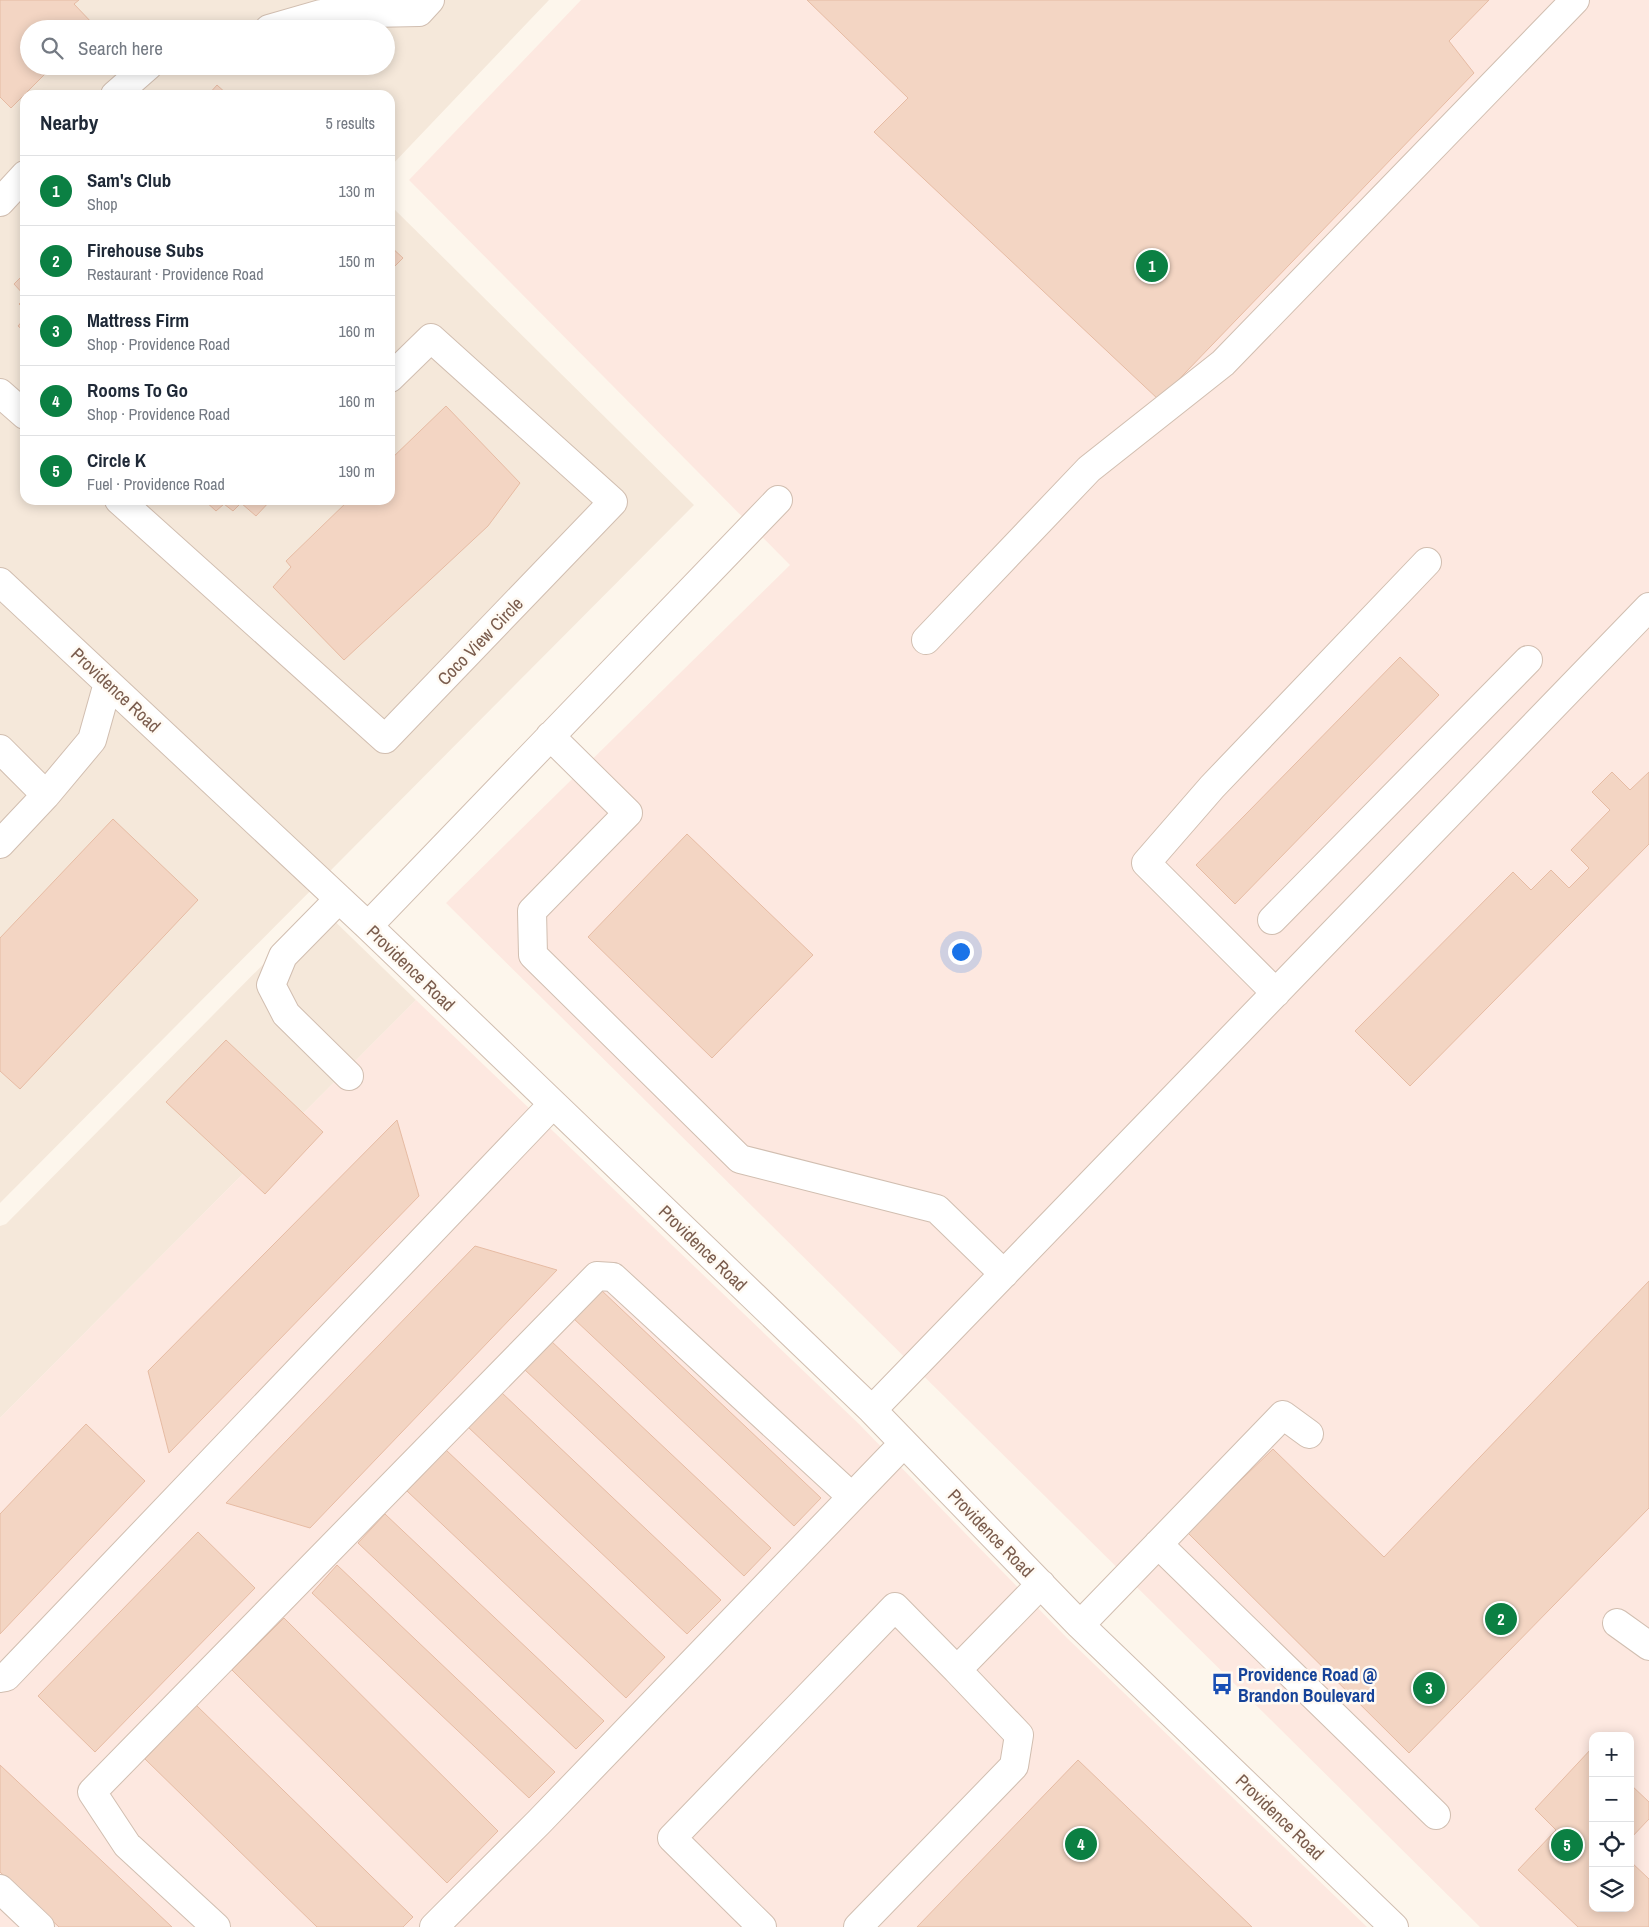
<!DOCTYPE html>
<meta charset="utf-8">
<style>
body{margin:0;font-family:"Archivo Narrow",sans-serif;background:#f6f6f7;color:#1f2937}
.controls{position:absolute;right:15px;bottom:15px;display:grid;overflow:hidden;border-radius:10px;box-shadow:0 2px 12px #0003}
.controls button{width:45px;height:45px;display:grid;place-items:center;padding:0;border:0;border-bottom:1px solid #e0e1e3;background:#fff;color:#1f2937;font:25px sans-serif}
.you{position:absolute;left:960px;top:951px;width:18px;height:18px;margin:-12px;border:4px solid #fff;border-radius:50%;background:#1a73e8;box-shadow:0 0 0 8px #1a73e833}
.badge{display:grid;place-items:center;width:32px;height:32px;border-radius:50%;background:#0b8043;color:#fff;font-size:16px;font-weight:700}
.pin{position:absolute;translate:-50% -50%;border:2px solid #fff;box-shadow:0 1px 5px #0006}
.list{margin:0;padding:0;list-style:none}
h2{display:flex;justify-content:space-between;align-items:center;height:65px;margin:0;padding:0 20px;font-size:21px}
h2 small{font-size:16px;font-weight:400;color:#747a83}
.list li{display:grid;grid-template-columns:32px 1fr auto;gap:15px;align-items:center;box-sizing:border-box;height:70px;padding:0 20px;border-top:1px solid #e0e1e3}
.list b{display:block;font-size:19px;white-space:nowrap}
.list p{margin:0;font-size:16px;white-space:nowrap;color:#747a83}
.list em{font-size:16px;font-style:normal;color:#747a83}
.icon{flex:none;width:28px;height:28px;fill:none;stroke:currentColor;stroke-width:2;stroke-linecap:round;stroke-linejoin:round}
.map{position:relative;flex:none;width:1649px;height:1927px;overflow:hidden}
.search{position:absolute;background:#fff;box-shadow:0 2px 12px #0003;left:20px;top:20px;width:375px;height:55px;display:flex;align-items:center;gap:12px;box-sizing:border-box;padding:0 18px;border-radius:28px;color:#747a83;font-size:19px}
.panel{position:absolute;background:#fff;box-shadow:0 2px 12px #0003;left:20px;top:90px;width:375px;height:415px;border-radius:15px}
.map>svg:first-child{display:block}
.residential{fill:#f5e8da;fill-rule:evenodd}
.commercial{fill:#fde8e0;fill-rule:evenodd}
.building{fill:#f3d5c3;stroke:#e6bba3}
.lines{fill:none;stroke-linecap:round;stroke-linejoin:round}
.minor-casing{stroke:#d1beb0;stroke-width:30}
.minor{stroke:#fff;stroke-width:28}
.labels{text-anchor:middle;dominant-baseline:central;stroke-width:5;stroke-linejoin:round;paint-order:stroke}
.street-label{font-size:18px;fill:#7a5c4d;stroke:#fffaf3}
.transit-label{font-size:18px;font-weight:bold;fill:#164399;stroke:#fffaf3;text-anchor:start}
</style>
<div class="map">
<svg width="1649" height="1927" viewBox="0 0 1649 1927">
<rect width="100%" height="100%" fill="#fdf6ec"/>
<!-- residential -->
<path class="residential" d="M0 0H549L390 167V95H25V500H390V205L694 505 0 1203ZM29 29H386V66H29Z
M320 907 416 1000 0 1418V1226L6 1224Z"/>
<!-- commercial -->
<path class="commercial" d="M581 0H1649V1927H1480L446 903 790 565 409 180ZM1593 1736H1630V1908H1593Z
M416 1000 859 1424 1067 1638 1367 1927H0V1418Z"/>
<!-- building -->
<path class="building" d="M0 0H79L74 4 94 25 90 29H29V66H53L11 108 0 97Z
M807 0H1489L1449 41 1474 73 1159 400 874 132 908 98Z
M217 85 228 95H208Z
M390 246 403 258 390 271Z
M25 273V296L14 284Z
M25 298V310L19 304Z
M25 318V332L18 326Z
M446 406 520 483 488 526 344 660 273 587 291 567 286 561 349 500H390V460Z
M204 500H271L256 516 241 503 233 511 224 504 216 511Z
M1400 657 1439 695 1235 904 1196 865Z
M1612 772 1630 790 1649 772V844L1410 1086 1355 1031 1513 872 1531 890 1551 870 1569 888 1589 868 1571 850 1610 810 1592 792Z
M113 819 198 900 20 1089 0 1071V938Z
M687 834 813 955 712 1058 588 937Z
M226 1040 323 1132 265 1194 166 1102Z
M397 1120 419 1196 169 1453 148 1371Z
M475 1246 557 1270 310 1528 226 1503Z
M1649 1281V1508L1409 1753 1187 1532 1273 1449 1384 1557Z
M600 1289 821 1498 794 1526 573 1318Z
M550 1340 771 1548 744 1576 524 1369Z
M501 1392 721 1600 687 1634 468 1427Z
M86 1424 145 1481 0 1634V1514Z
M446 1450 665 1657 626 1698 407 1491Z
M385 1514 604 1721 576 1749 358 1543Z
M198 1532 255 1588 95 1752 38 1696Z
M337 1565 555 1772 529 1798 312 1593Z
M284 1618 498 1831 447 1883 232 1670Z
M196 1705 413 1917 403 1927H317L145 1759Z
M1592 1748 1593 1908H1630V1861L1649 1879V1927H1578L1518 1870 1556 1830 1535 1809Z
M1078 1760 1252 1927H917Z
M0 1765 172 1927H59L0 1872Z
M1630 1784 1649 1802V1819L1630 1839Z"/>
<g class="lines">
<!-- minor casing -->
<g class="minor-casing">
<path id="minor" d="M269 29 321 14 419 12 430 0
M115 95 148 66
M0 202 25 175
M0 393 25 415
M119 500 385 739 613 502 431 338 390 378
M0 582 368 926 872 1410 1080 1625 1394 1927
M926 640 1089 469 1223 363 1575 0
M550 736 628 813 532 911 533 955 740 1159 937 1209 1004 1274
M0 749 46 795
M0 844 46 795 92 740 108 683
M339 899 283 956 271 985 286 1014 349 1076
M1272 920 1528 660
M368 926 778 500
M1276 993 1146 863 1212 787 1427 562
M872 1410 1649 607
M1158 1544 1436 1815
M1617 1623 1649 1646
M1080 1625 1283 1415 1309 1434
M0 1678 6 1677 553 1104
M0 1889 40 1927
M216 1927 127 1845 92 1792 597 1276 613 1277 852 1497
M434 1927 539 1822 904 1443
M762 1927 672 1838 895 1607 957 1670 1041 1584
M858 1927 1014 1766 1019 1735 957 1670"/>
</g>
<!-- minor -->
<use href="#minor" class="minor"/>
</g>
<!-- icons -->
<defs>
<g id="bus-bare" transform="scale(1.725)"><path d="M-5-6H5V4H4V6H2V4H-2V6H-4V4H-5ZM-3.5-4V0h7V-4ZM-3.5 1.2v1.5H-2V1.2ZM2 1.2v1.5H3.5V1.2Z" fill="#1a4fb4" stroke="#fffaf3" stroke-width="2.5" paint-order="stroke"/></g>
</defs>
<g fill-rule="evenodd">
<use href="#bus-bare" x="1222" y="1684"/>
</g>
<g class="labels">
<!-- street labels -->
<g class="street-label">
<text transform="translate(480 641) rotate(-46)">Coco View Circle</text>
<text transform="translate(116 690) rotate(43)">Providence Road</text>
<text transform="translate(411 968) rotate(44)">Providence Road</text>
<text transform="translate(703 1248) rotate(44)">Providence Road</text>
<text transform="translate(991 1533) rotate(46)">Providence Road</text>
<text transform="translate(1280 1817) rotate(44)">Providence Road</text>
</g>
<!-- transit labels -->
<g class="transit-label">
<text x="1238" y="1674">Providence Road @<tspan x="1238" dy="21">Brandon Boulevard</tspan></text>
</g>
</g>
</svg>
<div class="controls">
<button>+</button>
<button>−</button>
<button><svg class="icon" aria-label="locate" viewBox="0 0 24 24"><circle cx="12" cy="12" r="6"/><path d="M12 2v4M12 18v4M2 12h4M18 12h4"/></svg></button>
<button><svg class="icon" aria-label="layers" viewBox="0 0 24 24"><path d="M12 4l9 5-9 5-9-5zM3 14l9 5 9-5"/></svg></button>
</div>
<div class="you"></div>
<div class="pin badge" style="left:1152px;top:266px">1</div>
<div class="pin badge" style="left:1501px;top:1619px">2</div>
<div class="pin badge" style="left:1429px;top:1688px">3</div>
<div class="pin badge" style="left:1081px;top:1844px">4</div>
<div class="pin badge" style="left:1567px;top:1845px">5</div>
<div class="search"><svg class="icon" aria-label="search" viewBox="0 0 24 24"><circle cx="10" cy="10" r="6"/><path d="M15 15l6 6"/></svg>Search here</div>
<section class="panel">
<h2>Nearby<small>5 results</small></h2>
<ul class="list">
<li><span class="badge">1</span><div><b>Sam's Club</b><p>Shop</p></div><em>130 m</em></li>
<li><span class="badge">2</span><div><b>Firehouse Subs</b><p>Restaurant · Providence Road</p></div><em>150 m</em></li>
<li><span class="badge">3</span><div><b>Mattress Firm</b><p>Shop · Providence Road</p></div><em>160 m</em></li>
<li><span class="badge">4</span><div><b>Rooms To Go</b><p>Shop · Providence Road</p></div><em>160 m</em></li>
<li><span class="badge">5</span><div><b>Circle K</b><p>Fuel · Providence Road</p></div><em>190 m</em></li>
</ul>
</section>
</div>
